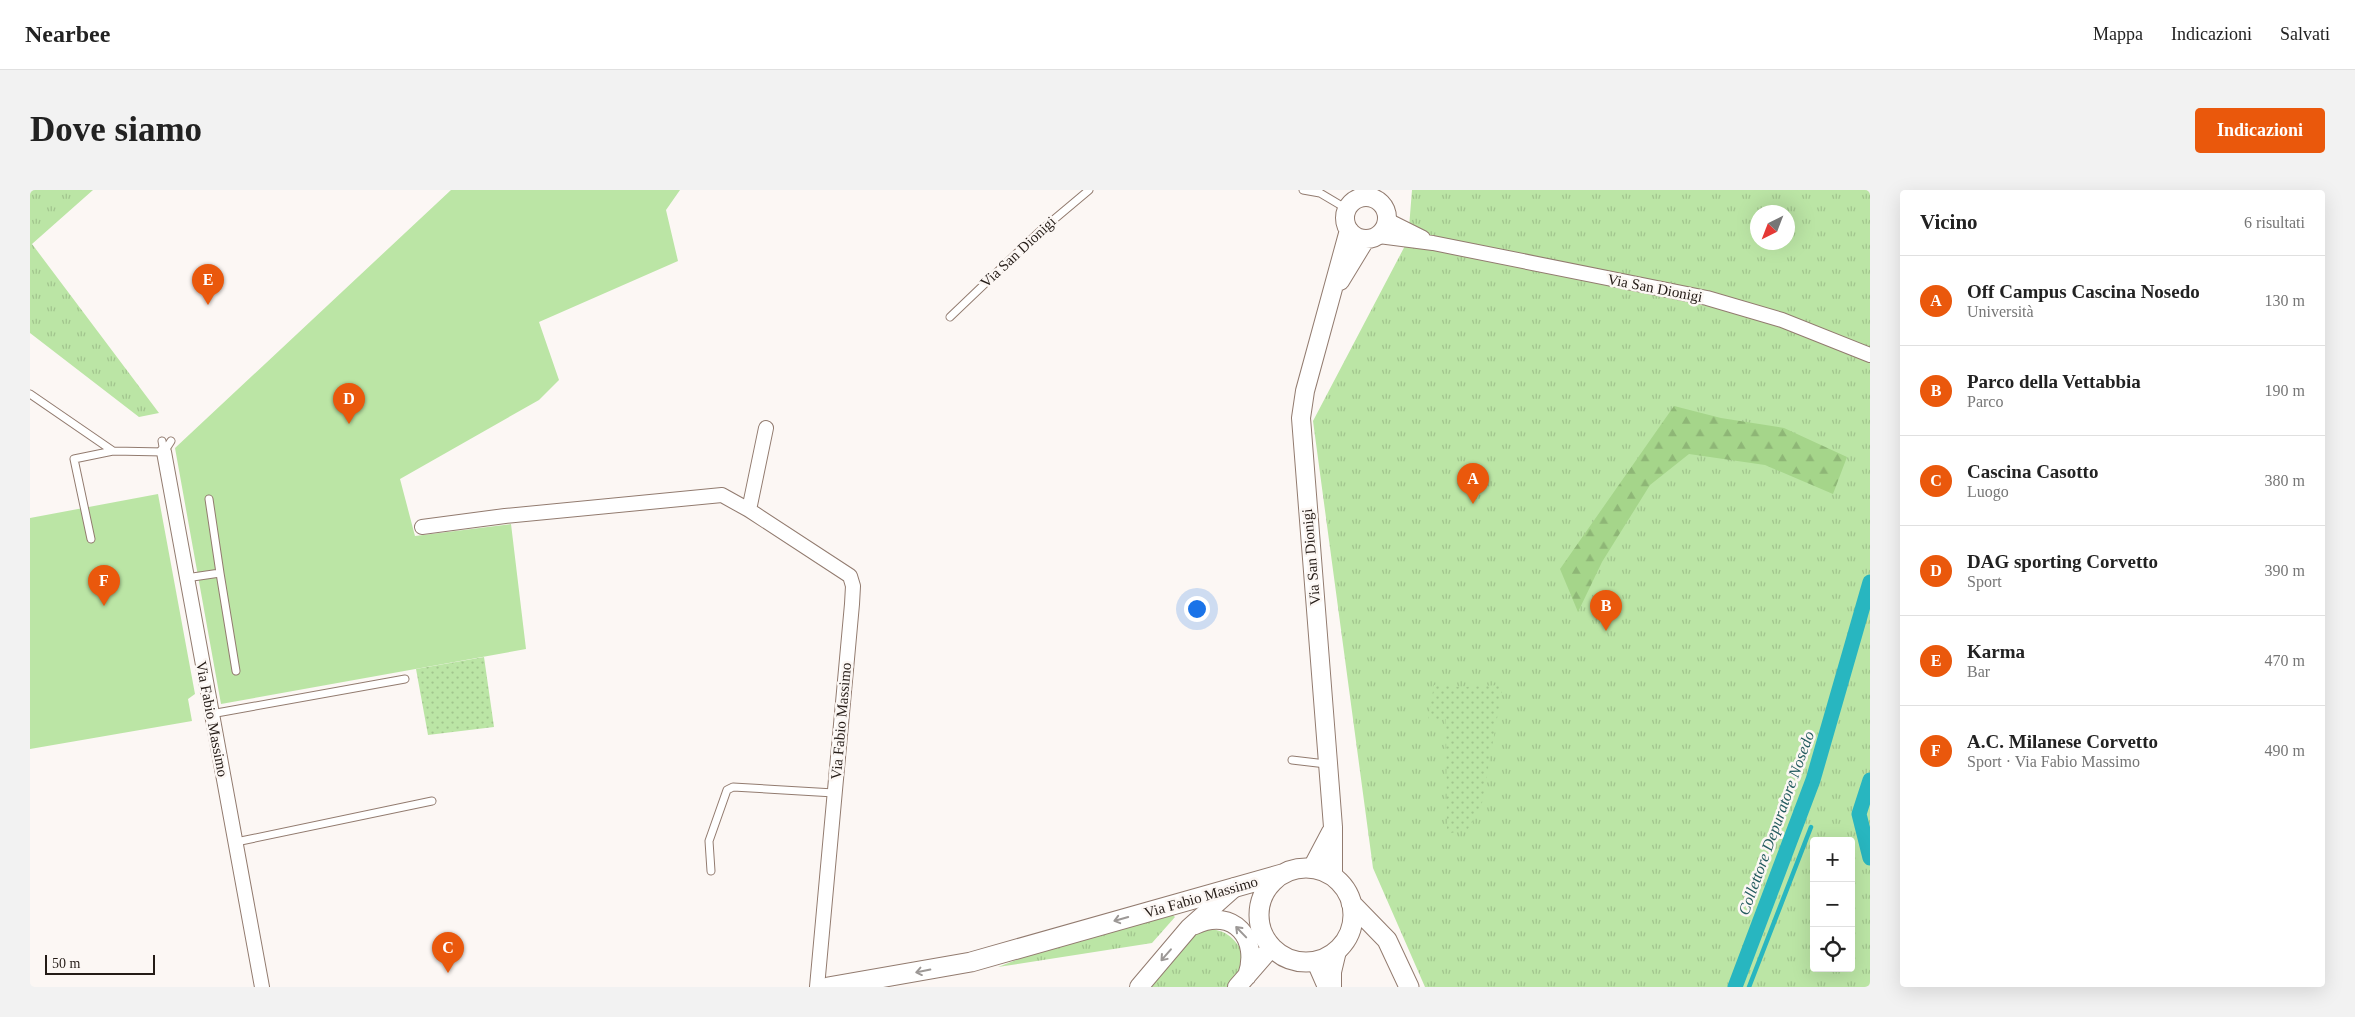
<!DOCTYPE html>
<html lang="it">
<meta charset="utf-8">
<style>
body{margin:0;font-family:Georgia,serif;background:#f2f2f2;color:#222}
.controls{position:absolute;right:15px;bottom:15px;display:grid;overflow:hidden;border-radius:5px;box-shadow:0 5px 20px #0002}
.controls button{width:45px;height:45px;display:grid;place-items:center;padding:0;border:0;border-bottom:1px solid #e0e0e0;background:#fff;color:#222;font:25px sans-serif}
.compass{position:absolute;left:1720px;top:15px;width:45px;height:45px;border-radius:50%;background:#fff;box-shadow:0 5px 20px #0002;rotate:222deg}
.scale{position:absolute;left:15px;bottom:12px;width:110px;box-sizing:border-box;padding-left:5px;border:2px solid #241b16;border-top:0;font-size:14px;line-height:18px;white-space:nowrap;color:#241b16;-webkit-text-stroke:4px #fcf7f4;paint-order:stroke}
.you{position:absolute;left:1166px;top:418px;width:18px;height:18px;margin:-12px;border:4px solid #fff;border-radius:50%;background:#1a73e8;box-shadow:0 0 0 8px #1a73e833}
.badge{display:grid;place-items:center;width:32px;height:32px;border-radius:50%;background:#ea580c;color:#fff;font-size:16px;font-weight:700}
.pin{position:absolute;translate:-50% -41px;filter:drop-shadow(0 1px 2px #0008)}
.pin::after{content:'';position:absolute;top:26px;width:18px;height:15px;background:inherit;clip-path:polygon(0 0,100% 0,50% 100%)}
.list{margin:0;padding:0;list-style:none}
h2{display:flex;justify-content:space-between;align-items:center;height:65px;margin:0;padding:0 20px;font-size:21px}
h2 small{font-size:16px;font-weight:400;color:#767676}
.list li{display:grid;grid-template-columns:32px 1fr auto;gap:15px;align-items:center;box-sizing:border-box;height:90px;padding:0 20px;border-top:1px solid #e0e0e0}
.list b{display:block;font-size:19px;white-space:nowrap}
.list p{margin:0;font-size:16px;white-space:nowrap;color:#767676}
.list em{font-size:16px;font-style:normal;color:#767676}
.icon{flex:none;width:28px;height:28px;fill:none;stroke:currentColor;stroke-width:2;stroke-linecap:round;stroke-linejoin:round}
.map{position:relative;flex:none;width:1840px;height:797px;overflow:hidden;border-radius:5px}
header{display:flex;align-items:center;gap:30px;box-sizing:border-box;height:70px;padding:0 25px;background:#fff;border-bottom:1px solid #e0e0e0}
header strong{font-size:24px}
nav{display:flex;gap:28px;margin-inline-start:auto;font-size:18px}
.intro{display:flex;align-items:center;justify-content:space-between;box-sizing:border-box;height:120px;padding:0 30px}
h1{margin:0;font-size:35px}
.button{padding:12px 22px;border-radius:5px;background:#ea580c;color:#fff;font-size:18px;font-weight:700}
main{display:flex;gap:30px;padding:0 30px}
aside{flex:1;background:#fff;border-radius:5px;box-shadow:0 5px 20px #0002}
.map>svg:first-child{display:block}
.grass{fill:url(#grass-tufts);fill-rule:evenodd}
.forest{fill:url(#forest-firs)}
.garden{fill:url(#garden-dots)}
.pitch{fill:#bbe5a5}
.lines{fill:none;stroke-linecap:round;stroke-linejoin:round}
.stream{stroke:#28b6c0;stroke-width:4.5}
.canal{stroke:#28b6c0;stroke-width:15}
.service-casing{stroke:#927b6f;stroke-width:9}
.minor-casing{stroke:#927b6f;stroke-width:16}
.tertiary-casing{stroke:#927b6f;stroke-width:20}
.secondary-casing{stroke:#927b6f;stroke-width:21}
.service{stroke:#fff;stroke-width:7}
.minor{stroke:#fff;stroke-width:14}
.tertiary{stroke:#fff;stroke-width:18}
.secondary{stroke:#fff;stroke-width:19}
.oneway{stroke:#9c9896}
.labels{text-anchor:middle;dominant-baseline:central;stroke-width:5;stroke-linejoin:round;paint-order:stroke}
.street-label{font-size:15px;fill:#241b16;stroke:#fcf7f4}
.water-label{font-size:16px;font-style:italic;fill:#255c60;stroke:#fcf7f4}
</style>
<header>
<strong>Nearbee</strong>
<nav><a>Mappa</a><a>Indicazioni</a><a>Salvati</a></nav>
</header>
<div class="intro"><h1>Dove siamo</h1><a class="button">Indicazioni</a></div>
<main>
<div class="map">
<svg width="1840" height="797" viewBox="0 0 1840 797">
<defs>
<pattern id="grass-tufts" width="24" height="20" patternUnits="userSpaceOnUse" patternTransform="scale(1.25)"><rect width="24" height="20" fill="#bbe5a5"/><path d="M3 7l-1-3M5 7V3M7 7l1-3M15 17l-1-3M17 17v-4M19 17l1-3" fill="none" stroke="#a1c48d"/></pattern>
<pattern id="forest-firs" width="22" height="20" patternUnits="userSpaceOnUse" patternTransform="scale(1.25)"><rect width="22" height="20" fill="#a5d58a"/><path d="M5 1l3.5 6h-7zM16 11l3.5 6h-7z" fill="#8eb676"/></pattern>
<pattern id="garden-dots" width="8" height="8" patternUnits="userSpaceOnUse" patternTransform="scale(1.25)"><rect width="8" height="8" fill="#bbe5a5"/><path d="M2 2h.1M6 6h.1" fill="none" stroke="#a1c48d" stroke-width="1.8" stroke-linecap="round"/></pattern>
</defs>
<rect width="100%" height="100%" fill="#fcf7f4"/>
<!-- grass -->
<path class="grass" d="M0 0H63L2 54 129 223 109 227 0 143Z
M1382 0H1840V797H1395L1343 678 1283 231 1378 50ZM1728 22H1758V52H1728ZM1784 651H1821V778H1784Z
M1140 722 1145 727 1122 753 968 777 1019 757Z
M1172 739C1194 739 1201 744 1213 762L1212 776 1198 797H1117L1157 751Z"/>
<!-- forest -->
<path class="forest" d="M1644 216 1691 228 1754 238 1817 267 1803 304 1735 275 1659 264 1620 295 1572 372 1548 422 1530 379Z"/>
<!-- garden -->
<path class="garden" d="M454 467 464 537 398 545 386 479Z
M1404 495 1430 497 1473 495 1452 613 1438 639 1417 644 1416 529 1398 530Z"/>
<!-- pitch -->
<path class="pitch" d="M421 0H650L636 20 648 71 509 132 529 190 509 210 370 289 385 346 481 334 496 459 191 514 145 258Z
M128 304 165 504 158 509 162 531 0 559V328Z"/>
<g class="lines">
<!-- stream -->
<path class="stream" d="M1719 797 1781 637"/>
<!-- canal -->
<path class="canal" d="M1840 590 1829 624 1840 668
M1705 797 1783 590 1840 392"/>
<!-- service casing -->
<g class="service-casing">
<path id="service" d="M1273 0 1290 3 1317 19
M920 127 1009 42 1059 0
M0 204 83 261
M132 251 134 262
M134 262 141 251
M179 309 190 383
M61 349 44 269 83 261 134 262
M156 388 190 383 206 481
M181 524 375 489
M1262 570 1296 574
M206 652 402 611
M681 681 679 651 697 600 703 597 804 603"/>
</g>
<!-- minor casing -->
<g class="minor-casing">
<path id="minor" d="M1357 30 1393 48
M1349 46 1403 53 1677 108 1752 130 1840 165
M134 262 232 797
M719 320 736 238
M392 337 475 326 692 305 719 320 820 386 823 396 822 414 787 797"/>
</g>
<!-- tertiary casing -->
<g class="tertiary-casing">
<path id="tertiary" d="M1315 28a21 21 0 1 1 42 0a21 21 0 1 1-42 0Z
M1310 91 1335 50
M1282 678 1301 642
M1303 686V637L1271 228 1275 201 1319 40
M1165 735C1204 717 1230 749 1217 786
M1286 772 1297 797
M1109 797 1159 738 1205 697
M1207 797 1241 758
M1302 797V782L1307 761"/>
</g>
<!-- secondary casing -->
<g class="secondary-casing">
<path id="secondary" d="M1229 725a47 47 0 1 1 94 0a47 47 0 1 1-94 0Z
M1321 713 1357 750 1379 797
M798 797 941 772 1252 684"/>
</g>
<!-- service -->
<use href="#service" class="service"/>
<!-- minor -->
<use href="#minor" class="minor"/>
<!-- tertiary -->
<use href="#tertiary" class="tertiary"/>
<!-- secondary -->
<use href="#secondary" class="secondary"/>
</g>
<!-- one-way arrows -->
<defs><path id="oneway-shaft" d="M-6 0H5M1.5-3L5.5 0L1.5 3" fill="none" stroke-width="1.6" stroke-linecap="round" stroke-linejoin="round" transform="scale(1.25)"/></defs>
<g class="oneway">
<use href="#oneway-shaft" transform="translate(1091 729) rotate(164)"/>
<use href="#oneway-shaft" transform="translate(1211 742) rotate(-134)"/>
<use href="#oneway-shaft" transform="translate(1136 765) rotate(131)"/>
<use href="#oneway-shaft" transform="translate(893 781) rotate(169)"/>
</g>
<g class="labels">
<!-- street labels -->
<g class="street-label">
<text transform="translate(988 62) rotate(-43)">Via San Dionigi</text>
<text transform="translate(1625 98) rotate(11)">Via San Dionigi</text>
<text transform="translate(1281 367) rotate(-95)">Via San Dionigi</text>
<text transform="translate(182 529) rotate(79)">Via Fabio Massimo</text>
<text transform="translate(811 531) rotate(-85)">Via Fabio Massimo</text>
<text transform="translate(1171 707) rotate(-16)">Via Fabio Massimo</text>
</g>
<!-- water labels -->
<g class="water-label">
<text transform="translate(1746 633) rotate(-70)">Collettore Depuratore Nosedo</text>
</g>
</g>
</svg>
<div class="controls">
<button>+</button>
<button>−</button>
<button><svg class="icon" aria-label="locate" viewBox="0 0 24 24"><circle cx="12" cy="12" r="6"/><path d="M12 2v4M12 18v4M2 12h4M18 12h4"/></svg></button>
</div>
<svg class="compass" viewBox="-18 -18 36 36"><path d="M0-13l5 13h-10z" fill="#e53935"/><path d="M0 13l5-13h-10z" fill="#767676"/></svg>
<div class="scale">50 m</div>
<div class="you"></div>
<div class="pin badge" style="left:1443px;top:314px">A</div>
<div class="pin badge" style="left:1576px;top:441px">B</div>
<div class="pin badge" style="left:418px;top:783px">C</div>
<div class="pin badge" style="left:319px;top:234px">D</div>
<div class="pin badge" style="left:178px;top:115px">E</div>
<div class="pin badge" style="left:74px;top:416px">F</div>
</div>
<aside>
<h2>Vicino<small>6 risultati</small></h2>
<ul class="list">
<li><span class="badge">A</span><div><b>Off Campus Cascina Nosedo</b><p>Università</p></div><em>130 m</em></li>
<li><span class="badge">B</span><div><b>Parco della Vettabbia</b><p>Parco</p></div><em>190 m</em></li>
<li><span class="badge">C</span><div><b>Cascina Casotto</b><p>Luogo</p></div><em>380 m</em></li>
<li><span class="badge">D</span><div><b>DAG sporting Corvetto</b><p>Sport</p></div><em>390 m</em></li>
<li><span class="badge">E</span><div><b>Karma</b><p>Bar</p></div><em>470 m</em></li>
<li><span class="badge">F</span><div><b>A.C. Milanese Corvetto</b><p>Sport · Via Fabio Massimo</p></div><em>490 m</em></li>
</ul>
</aside>
</main>
